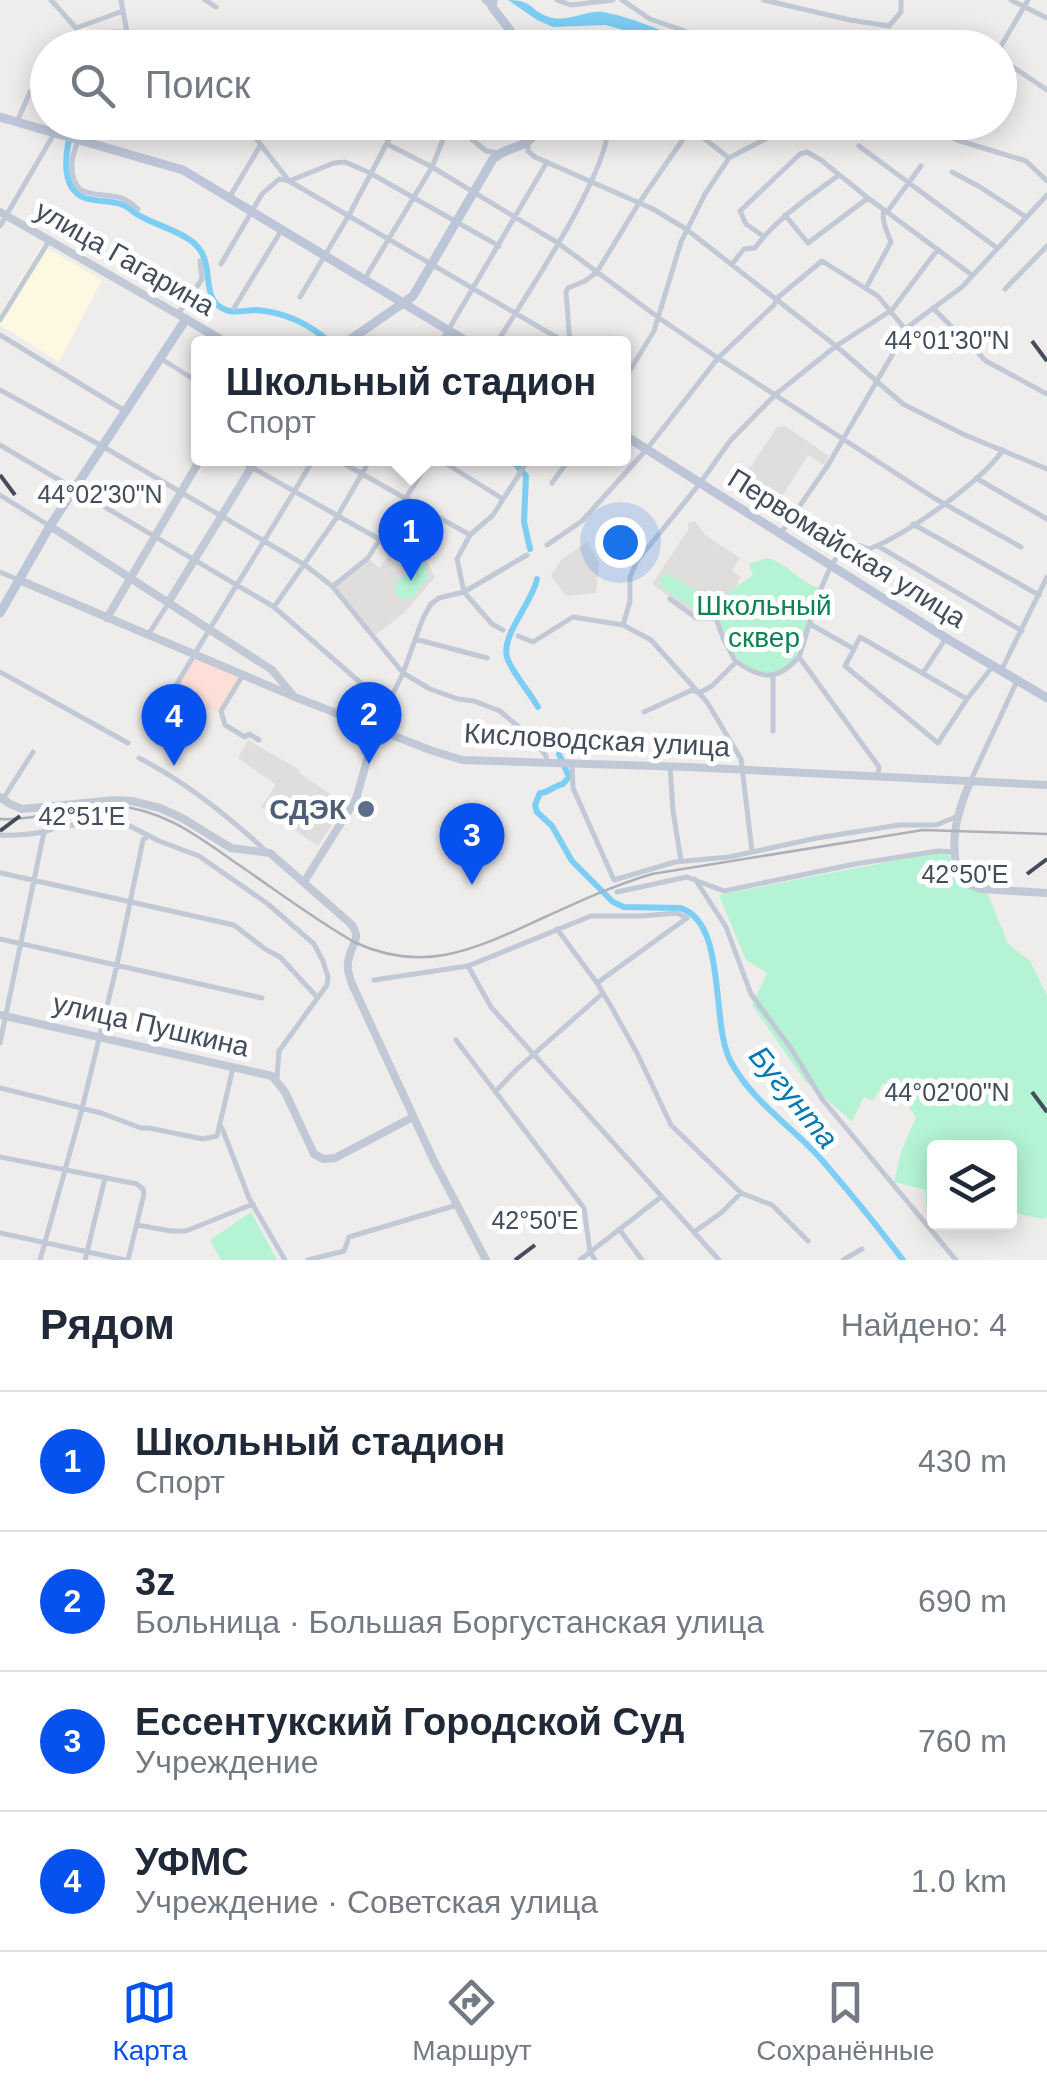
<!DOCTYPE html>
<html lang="ru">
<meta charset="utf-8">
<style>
body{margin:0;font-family:Arial,sans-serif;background:#f2f2f3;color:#1f2937}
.controls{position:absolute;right:30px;bottom:30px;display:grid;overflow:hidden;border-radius:10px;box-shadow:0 5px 25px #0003}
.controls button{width:90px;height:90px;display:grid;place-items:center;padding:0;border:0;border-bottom:2px solid #e0e1e3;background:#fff;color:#1f2937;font:50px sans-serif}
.you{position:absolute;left:620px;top:542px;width:35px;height:35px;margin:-25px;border:8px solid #fff;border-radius:50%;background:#1a73e8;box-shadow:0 0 0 15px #1a73e833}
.badge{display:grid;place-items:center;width:65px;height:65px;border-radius:50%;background:#0752ee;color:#fff;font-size:32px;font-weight:700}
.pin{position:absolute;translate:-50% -82px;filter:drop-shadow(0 2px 5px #0008)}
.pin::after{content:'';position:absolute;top:52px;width:35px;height:30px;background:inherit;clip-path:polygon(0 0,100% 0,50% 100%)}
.popup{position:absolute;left:191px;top:336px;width:440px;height:130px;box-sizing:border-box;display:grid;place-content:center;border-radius:10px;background:#fff;filter:drop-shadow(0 2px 8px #0005);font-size:32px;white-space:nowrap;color:#747a83}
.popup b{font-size:38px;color:#1f2937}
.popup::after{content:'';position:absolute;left:50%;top:100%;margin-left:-20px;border:20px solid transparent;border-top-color:#fff}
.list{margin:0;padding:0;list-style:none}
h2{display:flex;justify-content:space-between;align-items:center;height:130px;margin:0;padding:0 40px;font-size:42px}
h2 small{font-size:32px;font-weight:400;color:#747a83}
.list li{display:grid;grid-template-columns:65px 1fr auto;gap:30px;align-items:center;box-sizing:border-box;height:140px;padding:0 40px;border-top:2px solid #e0e1e3}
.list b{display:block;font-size:38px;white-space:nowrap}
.list p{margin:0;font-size:32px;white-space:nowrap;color:#747a83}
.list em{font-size:32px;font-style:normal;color:#747a83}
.icon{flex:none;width:55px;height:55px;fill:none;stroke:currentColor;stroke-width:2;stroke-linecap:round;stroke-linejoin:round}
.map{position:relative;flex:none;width:1047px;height:1260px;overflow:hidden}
.search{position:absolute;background:#fff;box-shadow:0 5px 25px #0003;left:30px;right:30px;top:30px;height:110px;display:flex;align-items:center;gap:25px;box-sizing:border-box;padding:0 35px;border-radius:55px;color:#747a83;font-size:38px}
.sheet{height:690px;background:#fff}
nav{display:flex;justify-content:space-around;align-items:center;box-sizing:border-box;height:140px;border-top:2px solid #e0e1e3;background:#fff;font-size:28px;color:#747a83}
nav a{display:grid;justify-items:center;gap:5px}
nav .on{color:#0752ee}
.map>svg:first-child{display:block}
.commercial{fill:#fdf8e1}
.education{fill:#e0dddd}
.medical{fill:#fddfd8}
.green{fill:#b4f3d3}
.water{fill:#7dcef4}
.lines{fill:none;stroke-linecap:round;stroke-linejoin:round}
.river{stroke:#7dcef4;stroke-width:6}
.minor{stroke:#c0c9d5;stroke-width:5}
.tertiary{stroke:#c0c9d5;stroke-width:8}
.secondary{stroke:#bcc6d8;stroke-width:9}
.rail{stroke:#adb0b7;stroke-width:2.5}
.ticks{fill:none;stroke:#434d5b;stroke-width:4}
.service-dot{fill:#5c6f8a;stroke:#fff;stroke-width:4}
.labels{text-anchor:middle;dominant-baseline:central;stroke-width:10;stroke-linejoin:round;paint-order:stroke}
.street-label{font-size:28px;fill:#434d5b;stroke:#fff}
.park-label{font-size:28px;fill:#0d8355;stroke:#fff}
.service-label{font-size:28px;font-weight:bold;fill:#4e5e75;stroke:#fff;text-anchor:end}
.water-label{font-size:30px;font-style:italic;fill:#0078b1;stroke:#fff}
.ticks-label{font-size:25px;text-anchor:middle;fill:#434d5b;stroke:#fff;stroke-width:10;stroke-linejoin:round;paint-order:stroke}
</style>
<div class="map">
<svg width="1047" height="1260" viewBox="0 0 1047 1260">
<rect width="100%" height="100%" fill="#efecec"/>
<!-- commercial -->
<path class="commercial" d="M86 27 97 34V47L56 48 64 34Z
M42 245 102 280 59 362 0 325V314Z"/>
<!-- education -->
<path class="education" d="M785 426 829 456 824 465 808 455 781 498 746 474 777 427Z
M695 521 705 535 740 558 732 571 741 577 735 588 708 614 695 615 652 584 688 530V523Z
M406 534 418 544 435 577 404 613 374 636 335 587 369 559 379 568Z
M587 542 599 563 596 593 566 596 551 576 561 560Z
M248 740 300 770 299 773 345 804 318 846 261 807 276 785 238 758Z"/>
<!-- medical -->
<path class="medical" d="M195 657 241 677 218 713 175 693Z"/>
<!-- green -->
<path class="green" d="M767 558C787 563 799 582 819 588 813 606 803 649 792 662 762 699 709 640 719 607 724 593 742 584 753 575L749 564Z
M416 562 423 563 427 566 428 577 412 598 401 599 395 593 396 584Z
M667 573 702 595 704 601 703 606 694 609 661 587 660 578Z
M938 852 947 853 950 856 955 880 988 894 1008 944 1030 961 1047 996V1217L1042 1219 1010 1212V1148H934V1206L926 1205V1190L894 1182 901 1152 916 1118 901 1092 883 1083 873 1101 864 1097 852 1121 805 1081 752 1005 767 973 746 960 719 895Z
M251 1212 277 1260H221L210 1240Z"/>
<!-- water -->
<path class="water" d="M508 0C534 0 530 11 549 17 568 23 584 10 603 12 625 16 648 25 669 33 680 37 694 45 706 46 748 48 767 22 810 47H787L775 43 751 47H681L606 25 553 27 537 20Z"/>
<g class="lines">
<!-- river -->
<path class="river" d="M75 122C66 144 57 187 85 198 97 202 112 200 123 205 129 207 135 214 142 217 157 225 176 230 190 240 220 260 196 299 226 310 235 314 246 310 256 310 284 312 311 324 331 344
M510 458 526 476 524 522 530 549
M537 579C533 602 498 638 508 660 513 673 530 693 538 707
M559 754 569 777 563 784C554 785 550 793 540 793L535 805 537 812 552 826 572 861 613 902 624 907 680 908C728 922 710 1025 731 1062 752 1101 791 1126 820 1158 849 1191 877 1226 903 1260"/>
<!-- minor -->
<path class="minor" d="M51 0 76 28 123 11
M121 0 130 48
M205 0 216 7
M484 0 492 7
M557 0 571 5 613 0
M622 0 650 19 717 42
M764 0 850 20 889 26 901 12V0
M1011 0 1047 18
M1028 0 1001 46V59L1047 90
M129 39 150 36 174 39V48
M108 48 112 32H129
M17 122 30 92 44 74
M83 122C82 137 73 148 72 162 70 204 101 190 124 199 128 201 135 206 138 209
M451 122 486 151 499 153
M683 122 729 158
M765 122 774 129
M919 122 934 127 957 140 1026 161 1047 181
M82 132C111 122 138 125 168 129 210 134 278 143 318 132 326 130 333 126 340 122
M254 136 289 181 568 344
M528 143V151L535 157 653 209 686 229 836 346 903 404 965 435 1047 469
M387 144 432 167 558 243 659 318 718 358 934 498 1021 547
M859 146 997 248
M952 172 980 187 1026 217
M229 198 260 146
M887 212 921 166
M785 215 808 243 868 198
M0 226 54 134
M763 236 746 224 740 211 800 154 807 152 821 160 868 198 972 275
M221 264 262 194 279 179 289 181 334 163 345 162 370 173 499 246
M732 264 744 249 755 248C777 218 809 197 839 175
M364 280 432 167 450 122
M866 288 891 242C887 232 881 220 884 210
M1005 289 1047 246
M300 297 349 215 398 122
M234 308 281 231
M933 308 986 361 1047 394
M178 314 202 279 200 261
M0 320 49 241
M0 335 125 411
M440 344 547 162
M496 344C523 300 613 168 608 122
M570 344 566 292 568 288 585 281 597 272 639 203 690 129
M160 358 198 382
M624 380 654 331 681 242 705 194 729 158 769 137 779 122
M0 390 102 446 305 565 332 586 403 673 430 689 458 699 474 701 500 711 534 740 546 756 547 762
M0 445 274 607 387 706
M235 458 379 539
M334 458 470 535
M437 458 503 499
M976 478 1047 519
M552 483 570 458
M0 495 48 525
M913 524 1039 595
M781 533 828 465 902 338 905 329 962 287 1047 195
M547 545 582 521 647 449 718 358 774 305 776 299 822 261 878 296 905 329
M878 546 1022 631
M0 572 19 580
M333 586 368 558 431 458
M274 607 337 517 371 458
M810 624 854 649 845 666 938 743 967 699 993 666
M623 625 630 601V577L637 561 701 482 730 441 776 394 836 346 892 310 938 249
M503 630 492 624 464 592 457 559 470 535 493 515 525 465
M148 635 168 604
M518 636 533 642 573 617 623 625 651 640 707 702 741 759 752 851
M415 639 487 658
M854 649 860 637 967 699
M737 662C763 680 777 681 799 657
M1001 671 1047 577
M0 672 128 743
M923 673 946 638
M243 675 221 711 225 725 245 737 249 734 259 740
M644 712 692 690 699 693 712 686 736 662 723 638 716 618H696L670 599
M376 729 403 673 423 618 431 604 439 598 464 592 527 555
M773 731V675
M159 737 155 725 157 719C206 630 263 546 314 458
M139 758C186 782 227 815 266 851
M572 763 573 788 614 880 675 862 729 857 817 838 899 825H936L956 817
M670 766 673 811 681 861
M878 775 879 767 799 657C808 631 824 562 846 548 854 543 861 546 869 549 906 535 981 482 1003 450
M970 782 1017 681
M3 799 33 752
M0 835C12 836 36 834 47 831 53 829 58 825 64 825L130 826 159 841 199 856 268 904 314 944 323 961 328 977 327 985 279 1051 277 1079
M1 873 234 925 265 949 280 957 317 997
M695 879 726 927 751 994 792 1050 822 1099 956 1260
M617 892 687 877 724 891 855 864 938 851 954 852
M557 929 597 983 612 1008 637 1053 671 1125 741 1193 772 1205 808 1241
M0 939 262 998
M468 966 491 1007 719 1260
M374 980 468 966 591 916H641L677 913 687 918
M597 983 687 918
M456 1040 584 1208 590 1252 595 1260
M0 1043 44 832
M0 1088 101 1113 141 1128H149L203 1139 217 1136 233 1068
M496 1091 517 1069 603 993
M222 1128 249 1198 285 1260
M0 1157 137 1184 143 1189 144 1194 128 1260
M137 1225 171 1231H186L253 1204
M619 1229 642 1260
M694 1232 721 1213 741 1193
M0 1233 125 1260
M40 1260 82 1109 117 965 143 840 148 836
M85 1260 105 1178
M308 1260 344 1251 349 1237 457 1205
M580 1260 661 1197
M843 1260 862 1249"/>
<!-- tertiary -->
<path class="tertiary" d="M0 212 186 319
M50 526 272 670 292 694
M19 580 295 697 430 750 462 760 688 767 1047 785
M168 603 257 458
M107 618 201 458
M970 782C956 815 947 848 962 882L981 889 1047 893
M0 797 10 804 22 809 115 800 132 801 160 808 182 818 231 848 270 853 351 924C362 939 352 942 349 958 346 967 349 975 352 984L434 1161 486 1260
M304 882 356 799 376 729
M0 1015 272 1076 285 1092 314 1154 323 1159 335 1158 413 1117"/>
<!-- secondary -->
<path class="secondary" d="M493 0 492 7 524 48
M0 117 183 170 471 344
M344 344 413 296 493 159C514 141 527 154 541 122
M624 435 946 638 1047 698
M0 613 50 526 186 319 228 344"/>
<!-- rail -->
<path class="rail" d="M0 819C39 821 76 804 115 806 164 809 200 838 239 865 277 891 314 919 354 942 426 976 479 947 545 917 580 901 615 885 652 874L923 830 1047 834"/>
</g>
<!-- ticks -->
<path class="ticks" d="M1032 341 1047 361M0 475 15 495M0 831 20 816M1027 874 1047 859M1032 1092 1047 1112M515 1260 535 1245"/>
<!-- markers -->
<circle class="service-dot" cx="366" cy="809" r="10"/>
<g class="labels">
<!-- street labels -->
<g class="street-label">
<text transform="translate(125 258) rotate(30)">улица Гагарина</text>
<text transform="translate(847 548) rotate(32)">Первомайская улица</text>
<text transform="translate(597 740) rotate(3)">Кисловодская улица</text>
<text transform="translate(151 1025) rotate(13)">улица Пушкина</text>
</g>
<!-- park labels -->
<g class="park-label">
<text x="764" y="605">Школьный<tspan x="764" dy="32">сквер</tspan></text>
</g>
<!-- service labels -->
<g class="service-label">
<text x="346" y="809">СДЭК</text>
</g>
<!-- water labels -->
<g class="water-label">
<text transform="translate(794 1097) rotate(51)">Бугунта</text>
</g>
</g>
<g class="ticks-label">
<text x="947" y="349">44°01'30"N</text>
<text x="100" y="503">44°02'30"N</text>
<text x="82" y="825">42°51'E</text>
<text x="965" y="883">42°50'E</text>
<text x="947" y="1101">44°02'00"N</text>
<text x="535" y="1229">42°50'E</text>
</g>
</svg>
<div class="controls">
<button><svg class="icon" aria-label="layers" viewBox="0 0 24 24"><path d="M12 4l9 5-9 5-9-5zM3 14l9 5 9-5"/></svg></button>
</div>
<div class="you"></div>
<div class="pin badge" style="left:411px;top:581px">1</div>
<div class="popup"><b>Школьный стадион</b>Спорт</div>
<div class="pin badge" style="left:369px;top:764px">2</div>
<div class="pin badge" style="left:472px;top:885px">3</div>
<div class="pin badge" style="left:174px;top:766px">4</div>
<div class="search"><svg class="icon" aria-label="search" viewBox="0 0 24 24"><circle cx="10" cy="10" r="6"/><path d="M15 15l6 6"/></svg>Поиск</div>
</div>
<section class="sheet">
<h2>Рядом<small>Найдено: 4</small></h2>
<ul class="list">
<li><span class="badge">1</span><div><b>Школьный стадион</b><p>Спорт</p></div><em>430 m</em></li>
<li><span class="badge">2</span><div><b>3z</b><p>Больница · Большая Боргустанская улица</p></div><em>690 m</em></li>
<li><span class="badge">3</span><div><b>Ессентукский Городской Суд</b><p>Учреждение</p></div><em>760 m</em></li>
<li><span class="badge">4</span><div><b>УФМС</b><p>Учреждение · Советская улица</p></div><em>1.0 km</em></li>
</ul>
</section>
<nav>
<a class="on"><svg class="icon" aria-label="map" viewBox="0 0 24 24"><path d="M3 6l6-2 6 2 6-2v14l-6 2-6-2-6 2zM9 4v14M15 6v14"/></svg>Карта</a>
<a><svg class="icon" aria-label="directions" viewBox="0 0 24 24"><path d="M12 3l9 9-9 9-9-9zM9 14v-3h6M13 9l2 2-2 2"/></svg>Маршрут</a>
<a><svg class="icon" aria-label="saved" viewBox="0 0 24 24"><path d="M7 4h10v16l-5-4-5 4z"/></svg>Сохранённые</a>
</nav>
